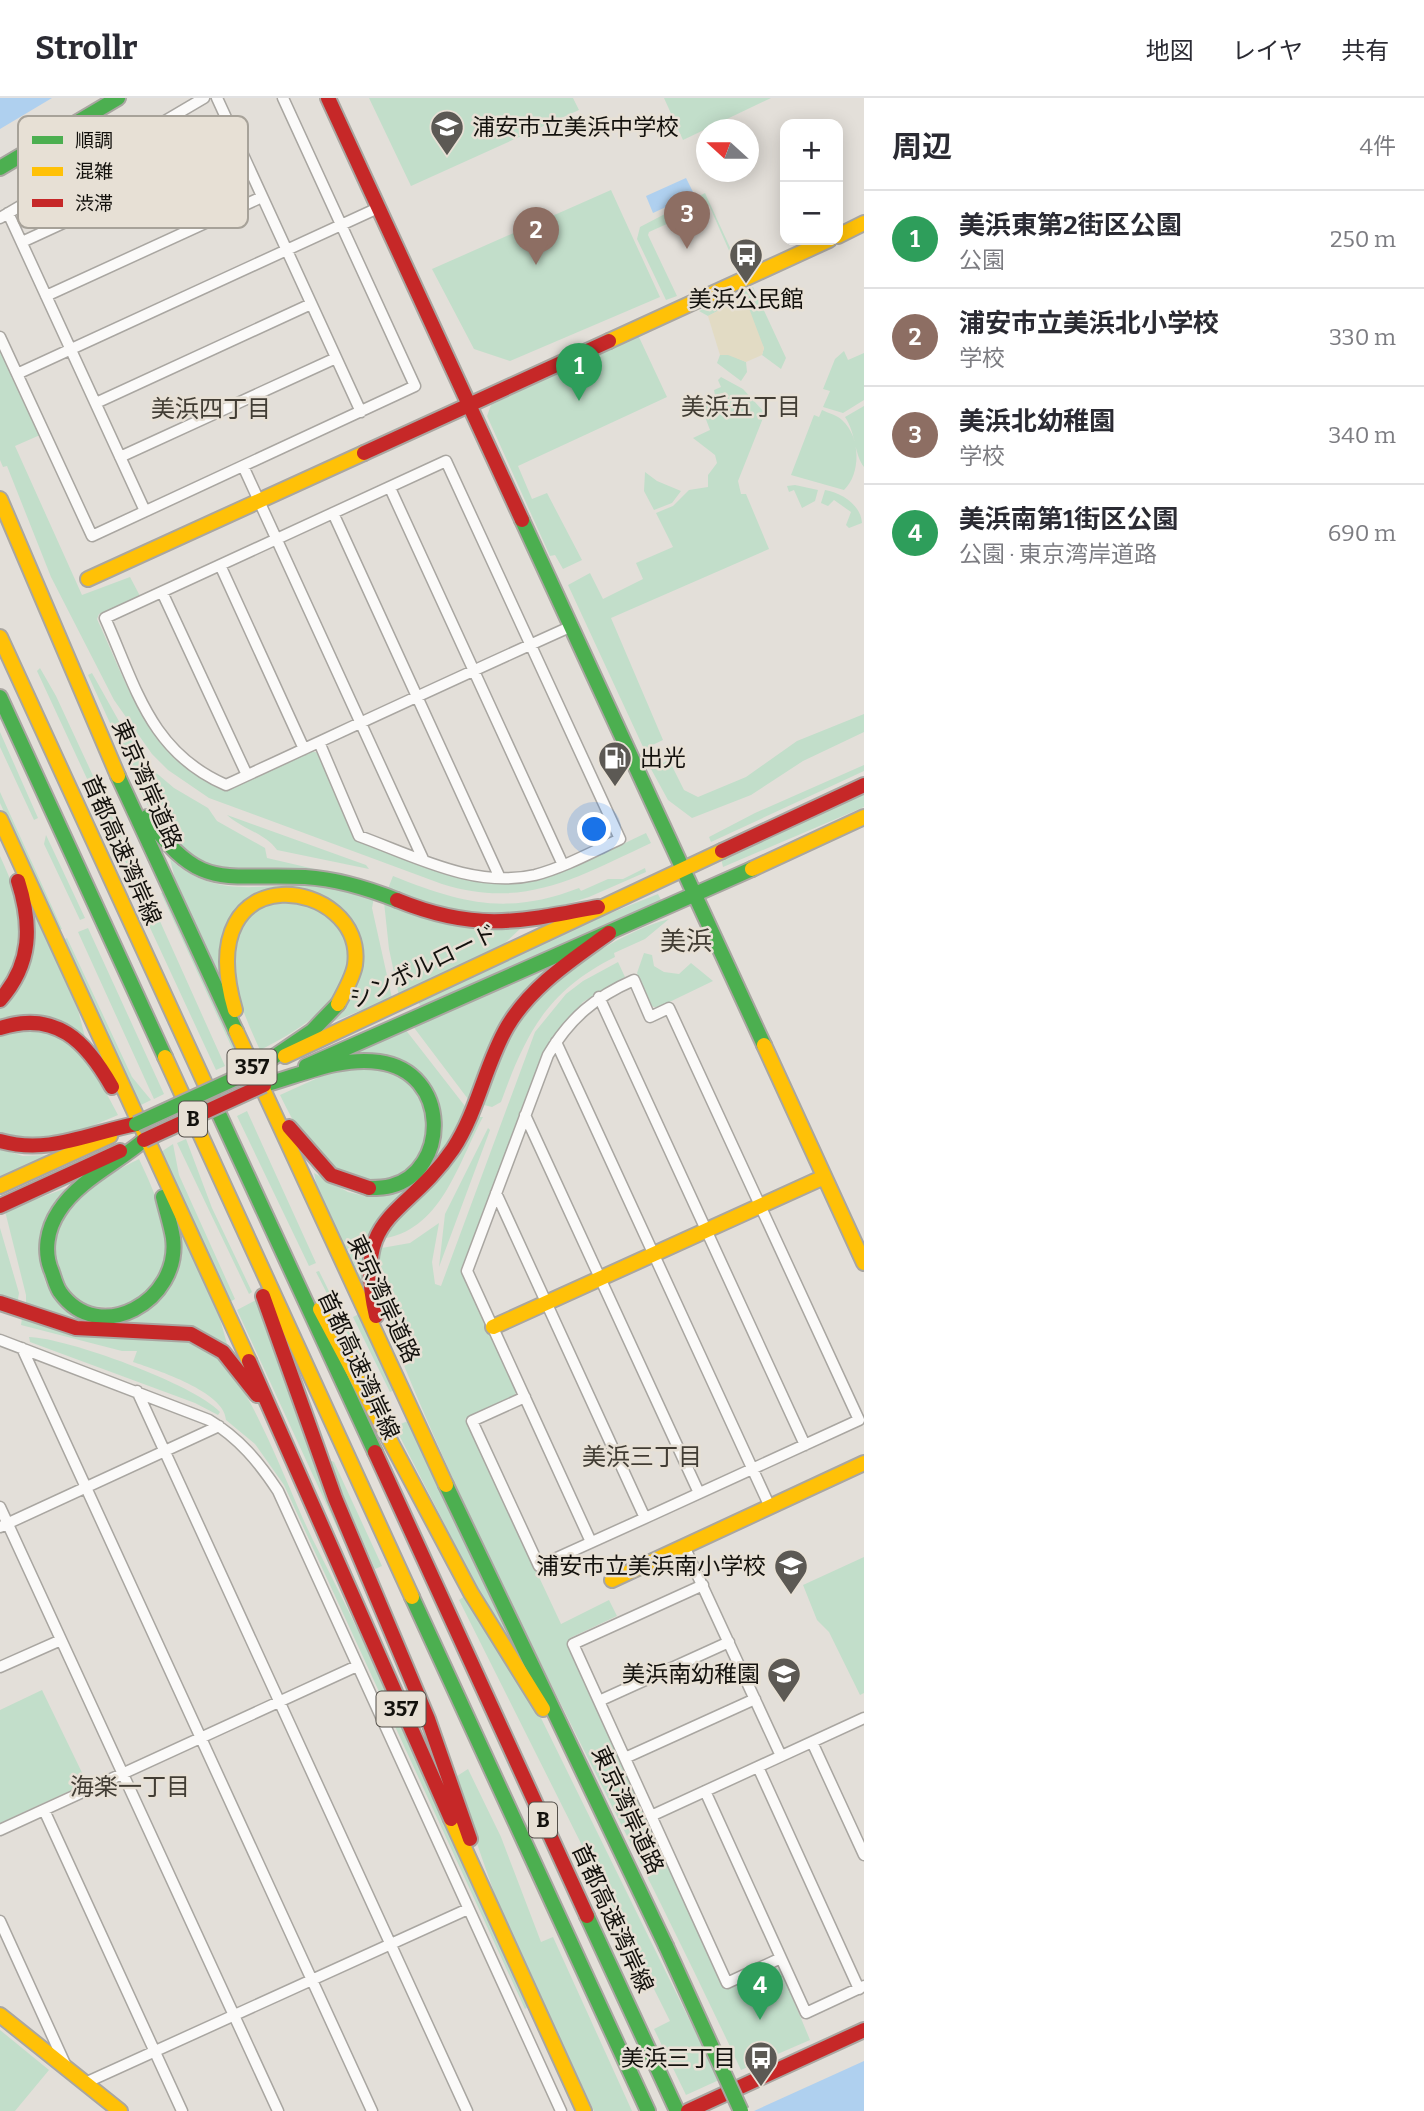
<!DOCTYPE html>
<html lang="ja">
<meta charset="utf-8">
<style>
body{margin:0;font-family:Bitter,"Noto Sans JP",serif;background:#f7f7f7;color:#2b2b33}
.controls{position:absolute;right:21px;top:21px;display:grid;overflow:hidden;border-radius:14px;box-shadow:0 4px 18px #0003}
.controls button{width:63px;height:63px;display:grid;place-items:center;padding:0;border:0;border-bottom:2px solid #e1e1e2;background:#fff;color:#2b2b33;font:35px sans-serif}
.compass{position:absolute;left:696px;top:21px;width:63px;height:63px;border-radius:50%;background:#fff;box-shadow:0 4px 18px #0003;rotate:291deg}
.you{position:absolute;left:595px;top:732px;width:24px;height:24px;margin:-18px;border:5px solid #fff;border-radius:50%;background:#1a73e8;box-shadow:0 0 0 10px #1a73e833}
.badge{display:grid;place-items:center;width:46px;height:46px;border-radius:50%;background:#5c5954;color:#fff;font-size:23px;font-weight:700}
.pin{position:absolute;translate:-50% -58px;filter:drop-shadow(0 2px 4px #0008)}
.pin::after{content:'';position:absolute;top:37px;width:24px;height:21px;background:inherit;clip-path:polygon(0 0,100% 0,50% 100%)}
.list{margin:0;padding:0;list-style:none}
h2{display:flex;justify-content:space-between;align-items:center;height:91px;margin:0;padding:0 28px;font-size:30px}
h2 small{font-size:23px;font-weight:400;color:#7c7c81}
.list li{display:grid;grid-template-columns:46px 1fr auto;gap:21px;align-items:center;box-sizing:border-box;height:98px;padding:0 28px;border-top:2px solid #e1e1e2}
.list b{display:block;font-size:26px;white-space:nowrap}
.list p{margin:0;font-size:23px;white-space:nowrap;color:#7c7c81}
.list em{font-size:23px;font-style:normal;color:#7c7c81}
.map{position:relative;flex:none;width:864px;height:2013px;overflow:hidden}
header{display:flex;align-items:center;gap:42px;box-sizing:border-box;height:98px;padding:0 35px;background:#fff;border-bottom:2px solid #e1e1e2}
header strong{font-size:33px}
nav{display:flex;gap:38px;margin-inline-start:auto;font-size:24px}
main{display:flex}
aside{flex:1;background:#fff}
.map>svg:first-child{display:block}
.green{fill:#c2deca}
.sand{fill:#e2dbc4}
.water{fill:#afd0ef}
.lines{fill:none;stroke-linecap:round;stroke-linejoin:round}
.street-casing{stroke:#a9a6a1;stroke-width:13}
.fast-casing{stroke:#a9a6a1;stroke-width:18}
.slow-casing{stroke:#a9a6a1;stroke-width:18}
.jam-casing{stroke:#a9a6a1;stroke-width:18}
.street{stroke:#fbfaf9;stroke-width:10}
.fast{stroke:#4caf50;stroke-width:14}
.slow{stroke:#ffc107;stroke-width:14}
.jam{stroke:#c62828;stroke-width:14}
.fast-bridge-casing{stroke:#a9a6a1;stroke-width:18;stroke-linecap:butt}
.jam-bridge-casing{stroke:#a9a6a1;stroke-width:18;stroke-linecap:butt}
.fast-bridge{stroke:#4caf50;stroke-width:14}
.jam-bridge{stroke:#c62828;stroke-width:14}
.labels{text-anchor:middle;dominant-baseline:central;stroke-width:5;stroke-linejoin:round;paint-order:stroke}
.shield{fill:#e7e0d5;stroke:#534f49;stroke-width:2}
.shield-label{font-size:21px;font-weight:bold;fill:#13110d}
.poi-label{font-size:23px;fill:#13110d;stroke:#e7e0d5;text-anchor:end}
.street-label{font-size:23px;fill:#13110d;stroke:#e7e0d5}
.neighbourhood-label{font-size:24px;fill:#423d34;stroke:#e7e0d5}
.quarter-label{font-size:26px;fill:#423d34;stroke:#e7e0d5}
.key{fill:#e7e0d5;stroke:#a7a299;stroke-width:2}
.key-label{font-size:19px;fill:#13110d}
</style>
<header>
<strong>Strollr</strong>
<nav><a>地図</a><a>レイヤ</a><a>共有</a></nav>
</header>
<main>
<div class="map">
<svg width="864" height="2013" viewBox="0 0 864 2013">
<rect width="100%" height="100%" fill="#e3dfd9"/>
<!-- green -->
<path class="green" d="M369 0H573L579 12 411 88Z
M664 0H771L683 42Z
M611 92 660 199 510 263 474 251 432 171Z
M705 95 739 169 738 173 709 107 649 134 648 137 677 198 666 202 637 141 640 129Z
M753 189 786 260 781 271 762 257 764 250 740 202 708 218 699 213Z
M638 237 667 299 518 368 532 401 547 395 582 462 563 471 555 457 550 458 487 318 491 307Z
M0 249 40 337 15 348 82 497 130 479 140 498 99 516 97 521C131 594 146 655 224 693L312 653 318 655 357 742C414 763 476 797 538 781 575 772 611 751 646 735L651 745C578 779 524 812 442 786L209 700 168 672 152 656 114 602 51 479 7 368 3 369 0 362Z
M844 253 848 262 864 255V302L843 315 823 309 830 293 823 291 835 261Z
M728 256 746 264 747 274 741 283 717 265 720 257Z
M721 279 743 291 765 315 738 383 741 396H746L769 451 611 520 663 642 644 651 568 487 590 475 603 501 643 481 636 465 673 449 656 415 673 408 689 392 708 389V377L717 365 715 357 693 340 710 332 699 303 715 297 714 292 721 289 718 282Z
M864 308V369C854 356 856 335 845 319Z
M822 312C828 315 837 317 842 322 861 339 861 376 844 392L791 377 814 317 819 319Z
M645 374 657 383 681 393 672 405 654 412 644 393Z
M795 387 818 392 815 403 802 410 794 392 789 394 787 388Z
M825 392C842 395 861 407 862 425L849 430 846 427 851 414 834 402 828 408 821 405Z
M40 570 56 598 146 792 140 795 37 573Z
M92 575 125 634 154 673 174 690 208 710 217 723 265 750 267 760 375 785 252 776 191 763 159 728 148 708 88 577Z
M864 616V634L803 663 751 697 692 720 668 702 651 671 669 662 684 692 698 699 746 679 797 643Z
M0 634 38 720 34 722 0 649Z
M864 667V673L711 744 709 739 755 715Z
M0 694 62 831 59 832 0 705Z
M864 695V709L723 769 721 760Z
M227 717 366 767 369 771 277 752C265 735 242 731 227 717Z
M46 737 85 820 80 822 44 746Z
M0 758C25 813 31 838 0 892Z
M170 761C221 807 272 781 332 788 346 789 361 796 374 800L372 810 392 900 332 924 361 853 306 790C285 787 271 792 252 799L221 882 175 781Z
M645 770 646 774 589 799 539 815 465 820 387 793 393 778C461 805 507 818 579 790L581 793 608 781H623Z
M165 793 242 962 238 963 161 795Z
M658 796 662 804 421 909 418 904 531 847Z
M150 801 225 968 216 972 139 806Z
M278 802 325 811C331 821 343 832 346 843 364 894 297 934 260 952 236 900 205 829 278 802Z
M384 804 522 829 504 846 399 898 389 851Z
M35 817 78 912 86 943 0 922V907Z
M669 821 645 841 614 855 615 859C547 893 526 935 501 1004L492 1009 484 1007C493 983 500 954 513 931 538 886 621 833 669 821Z
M88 830 164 996 154 1001 78 834Z
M67 840 132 979 151 1002 139 1008 63 842Z
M644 855 652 857 654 868 664 874 679 876 691 865 713 883 657 910 651 908 637 875Z
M618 864 625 879 583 904 549 944 461 1173 516 1293 515 1298 465 1321 561 1526 609 1502 617 1518 570 1540 569 1543 732 1889 774 1869 781 1872 810 1942 741 1972C622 1716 479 1465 377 1200L376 1151 410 1145 439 1125 432 1164 435 1186 441 1188 535 934 566 896 583 883Z
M552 869 471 1002 468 1001 412 927Z
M15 929 59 935 94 972 118 1017 66 1039 38 1044 0 1035V936Z
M405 931 468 1012 448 1048 374 1127 362 1155 361 1190 318 1095 314 1075 348 1094 365 1098 418 1079 433 995 347 957Z
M348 970C359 971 370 969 381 971 453 984 434 1093 362 1082 356 1081 347 1082 341 1078 312 1059 295 1028 280 997L322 978Z
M247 1013 316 1165 309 1168 237 1018Z
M476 1019H483C457 1067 441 1134 380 1141Z
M488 1030 490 1032 439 1169 445 1116Z
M186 1041 212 1110 252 1194 249 1196 177 1045Z
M173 1046 179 1077 235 1201 230 1204 161 1054Z
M0 1051 23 1058 51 1057 0 1081Z
M139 1061C157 1100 187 1160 147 1194 138 1203 133 1206 120 1208 102 1210 85 1210 70 1197 65 1192 62 1180 59 1173 35 1121 98 1081 139 1061Z
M66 1090 38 1157 46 1186 62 1207 145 1214 179 1128 220 1221 229 1253 178 1227 98 1228 26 1209V1197L5 1113Z
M0 1130 19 1195 17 1207 0 1200Z
M319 1173 359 1254 365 1260 384 1301V1306L398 1327 408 1323 519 1558 478 1492 316 1174Z
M256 1202 346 1449 237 1212Z
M359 1216 395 1292 390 1294 353 1219Z
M22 1220C67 1225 179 1230 213 1254 250 1281 291 1399 314 1444 392 1596 458 1753 528 1909L525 1911 284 1387 255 1346 226 1322C225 1294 157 1272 133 1264L137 1253H122L21 1227Z
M29 1239C67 1240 194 1286 220 1314L218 1317 195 1305 30 1244Z
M332 1363 334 1364 382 1468 375 1471 329 1364Z
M864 1459V1595L860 1597 829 1534 817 1522 803 1487Z
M466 1497 541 1620 719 1982 686 1997 654 1931 670 1923 459 1502Z
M42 1592 87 1685 0 1725V1612Z
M468 1671 501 1739 541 1844 553 1839 632 2013H594L504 1823 454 1680Z
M0 1932 49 1972 15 2013H0Z"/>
<!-- sand -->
<path class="sand" d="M740 201 747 205 764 250 762 257 746 264 728 257H720L708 218Z"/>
<!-- water -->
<path class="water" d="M0 0H52L0 31Z
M686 80 694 96 653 115 646 98Z
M864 1963V2013H754Z"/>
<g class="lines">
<!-- street casing -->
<g class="street-casing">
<path id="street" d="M217 0 361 314
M89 17 111 54
M8 115 145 413
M0 120 204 0
M22 144 237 45
M46 198 262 99
M0 239 92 438 415 288 283 0
M17 276 378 110
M96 305 311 206
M120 359 336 260
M243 368 423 761
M390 390 563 767
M333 415 500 780
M220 467 304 651
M162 494 247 677
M319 644 359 738C414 758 475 791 535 777 565 769 592 754 620 741L446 363 105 520C136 589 150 654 226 687 341 634 456 580 572 528
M599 899 805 1347
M556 944 770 1409
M525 1017 699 1395
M496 1095 645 1420
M0 1242 209 1322C239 1340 259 1364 278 1393L561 2013
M22 1250 372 2013
M137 1293 467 2013
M525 1299 472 1323 539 1468C646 1420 752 1371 859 1322L669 910 650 919 634 882C595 899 570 920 548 957L467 1173C508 1263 550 1354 591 1444
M0 1409 278 2013
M0 1429 219 1328
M684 1448 781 1658
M703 1487 573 1546 727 1885 781 1860
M0 1569 61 1542
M599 1603 729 1544
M812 1644 864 1757
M625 1660 755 1601
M758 1669 859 1891
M705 1693 806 1915 864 1888
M44 1712 182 2013
M651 1718 864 1620
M0 1732 357 1568
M0 1823 66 1968
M85 1985 468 1811"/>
</g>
<!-- fast casing -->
<g class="fast-casing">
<path id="fast" d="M0 70 118 0
M522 422 764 947
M0 599 165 959
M118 678 236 933
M147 719C201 795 223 775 305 779 338 781 367 790 397 802
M306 968 752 771
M256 971 312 933 338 906
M264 987C301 977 341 958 379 964 451 974 449 1073 391 1088 384 1090 376 1090 369 1090
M213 1003 375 1354
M144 1042C116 1066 79 1082 59 1113 47 1131 43 1154 52 1174 54 1180 56 1188 60 1194 99 1249 181 1203 173 1140 171 1127 166 1112 163 1099
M446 1387 666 1848
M412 1499 648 2013
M587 1818 677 2013"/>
</g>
<!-- slow casing -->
<g class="slow-casing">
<path id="slow" d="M838 138 864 125
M609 243 829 142
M0 401 118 678
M88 481 364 355
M0 539 213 1003
M0 721 249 1263
M752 771 864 719
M235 912C188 752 367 780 355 867 353 879 344 895 338 906
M236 933 446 1387
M764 947 864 1165
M285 958 722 753
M165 959 412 1499
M0 1088 110 1038
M320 1211 471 1495 543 1611
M493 1229 824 1079
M612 1482 864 1365
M451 1721 584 2013
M0 1917 120 2013"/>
</g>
<!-- jam casing -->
<g class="jam-casing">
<path id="jam" d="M328 0 522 422
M364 355 609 243
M722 753 864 687
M397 802C475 834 519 824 598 809
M0 902C32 866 32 827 18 783
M0 930C56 912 86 943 112 989
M289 1029 331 1077 369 1090
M0 1043C48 1057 89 1035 136 1026
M0 1108 120 1053
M263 1198 335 1400 428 1621 470 1741
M0 1205 76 1230 191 1236 223 1254 257 1297
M376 1218C352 1114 405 1121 453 1051 478 1013 485 967 507 929 531 888 572 862 609 835
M249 1263 451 1721
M375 1354 587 1818
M688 2013 864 1932"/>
</g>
<!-- street -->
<use href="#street" class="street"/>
<!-- fast -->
<use href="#fast" class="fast"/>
<!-- slow -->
<use href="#slow" class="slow"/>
<!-- jam -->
<use href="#jam" class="jam"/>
<!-- fast-bridge casing -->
<g class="fast-bridge-casing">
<path id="fast-bridge" d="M136 1026 256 971
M666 1848 741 2013"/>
</g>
<!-- jam-bridge casing -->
<g class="jam-bridge-casing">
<path id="jam-bridge" d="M144 1042 264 987"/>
</g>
<!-- fast-bridge -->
<use href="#fast-bridge" class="fast-bridge"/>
<!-- jam-bridge -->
<use href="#jam-bridge" class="jam-bridge"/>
</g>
<!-- icons -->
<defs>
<g id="school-pin" transform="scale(1.75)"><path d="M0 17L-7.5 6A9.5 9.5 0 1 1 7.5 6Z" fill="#5c5954" stroke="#e7e0d5"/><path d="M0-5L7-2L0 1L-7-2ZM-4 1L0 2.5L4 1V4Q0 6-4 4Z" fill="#fff"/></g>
<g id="bus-pin" transform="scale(1.75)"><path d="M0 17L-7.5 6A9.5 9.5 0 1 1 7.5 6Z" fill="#5c5954" stroke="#e7e0d5"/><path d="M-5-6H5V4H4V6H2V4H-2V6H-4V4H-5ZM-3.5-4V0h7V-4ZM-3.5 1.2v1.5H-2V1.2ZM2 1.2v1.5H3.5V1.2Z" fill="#fff"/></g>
<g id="fuel-pin" transform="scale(1.75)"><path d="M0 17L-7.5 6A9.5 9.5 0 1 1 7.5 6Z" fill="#5c5954" stroke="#e7e0d5"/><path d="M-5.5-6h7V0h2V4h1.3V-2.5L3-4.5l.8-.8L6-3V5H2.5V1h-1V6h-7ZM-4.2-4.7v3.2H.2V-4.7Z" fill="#fff"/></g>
</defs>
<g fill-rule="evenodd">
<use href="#school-pin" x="447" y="29"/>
<use href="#bus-pin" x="746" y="157"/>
<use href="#fuel-pin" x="615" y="660"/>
<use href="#school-pin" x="791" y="1468"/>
<use href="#school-pin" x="784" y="1576"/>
<use href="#bus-pin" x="761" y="1960"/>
</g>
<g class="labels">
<!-- shield labels -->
<g class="shield">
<rect x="227.5" y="951.5" width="49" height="35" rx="5"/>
<rect x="179" y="1003.5" width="28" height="35" rx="5"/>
<rect x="376.5" y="1593.5" width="49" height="35" rx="5"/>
<rect x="529" y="1704.5" width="28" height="35" rx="5"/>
</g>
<g class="shield-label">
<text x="252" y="969">357</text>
<text x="193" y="1021">B</text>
<text x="401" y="1611">357</text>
<text x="543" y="1722">B</text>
</g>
<!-- poi labels -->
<g class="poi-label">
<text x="472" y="29" text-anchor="start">浦安市立美浜中学校</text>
<text x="746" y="201" text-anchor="middle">美浜公民館</text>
<text x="640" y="660" text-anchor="start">出光</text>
<text x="766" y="1468">浦安市立美浜南小学校</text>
<text x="760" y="1576">美浜南幼稚園</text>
<text x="736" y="1960">美浜三丁目</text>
</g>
<!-- street labels -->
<g class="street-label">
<text transform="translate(147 686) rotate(66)">東京湾岸道路</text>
<text transform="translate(122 752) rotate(66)">首都高速湾岸線</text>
<text transform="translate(423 868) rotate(-26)">シンボルロード</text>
<text transform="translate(384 1201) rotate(65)">東京湾岸道路</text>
<text transform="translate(359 1267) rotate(65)">首都高速湾岸線</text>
<text transform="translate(628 1712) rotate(65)">東京湾岸道路</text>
<text transform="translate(613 1820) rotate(65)">首都高速湾岸線</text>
</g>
<!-- neighbourhood labels -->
<g class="neighbourhood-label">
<text x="741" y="309">美浜五丁目</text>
<text x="211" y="311">美浜四丁目</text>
<text x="642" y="1359">美浜三丁目</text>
<text x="130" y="1689">海楽一丁目</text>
</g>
<!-- quarter labels -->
<g class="quarter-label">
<text x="686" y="843">美浜</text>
</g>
</g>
<!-- legend -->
<rect x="18" y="18" width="230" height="112" rx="10" class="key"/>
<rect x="32" y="38" width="31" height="8" fill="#4caf50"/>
<rect x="32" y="69" width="31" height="9" fill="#ffc107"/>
<rect x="32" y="101" width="31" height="8" fill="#c62828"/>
<g class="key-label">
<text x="75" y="49">順調</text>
<text x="75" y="80">混雑</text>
<text x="75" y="112">渋滞</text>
</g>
</svg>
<div class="controls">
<button>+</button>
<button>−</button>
</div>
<svg class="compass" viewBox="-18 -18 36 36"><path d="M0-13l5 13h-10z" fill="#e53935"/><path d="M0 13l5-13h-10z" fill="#7c7c81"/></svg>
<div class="you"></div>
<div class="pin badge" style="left:579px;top:303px;background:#2e9e5b">1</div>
<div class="pin badge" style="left:536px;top:167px;background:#8d6e63">2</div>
<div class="pin badge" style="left:687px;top:151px;background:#8d6e63">3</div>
<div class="pin badge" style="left:760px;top:1922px;background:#2e9e5b">4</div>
</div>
<aside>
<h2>周辺<small>4件</small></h2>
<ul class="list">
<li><span class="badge" style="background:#2e9e5b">1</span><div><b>美浜東第2街区公園</b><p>公園</p></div><em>250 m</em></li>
<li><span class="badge" style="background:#8d6e63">2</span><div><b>浦安市立美浜北小学校</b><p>学校</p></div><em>330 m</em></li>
<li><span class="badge" style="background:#8d6e63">3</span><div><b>美浜北幼稚園</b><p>学校</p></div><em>340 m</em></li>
<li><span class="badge" style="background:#2e9e5b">4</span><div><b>美浜南第1街区公園</b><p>公園 · 東京湾岸道路</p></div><em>690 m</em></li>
</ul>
</aside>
</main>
